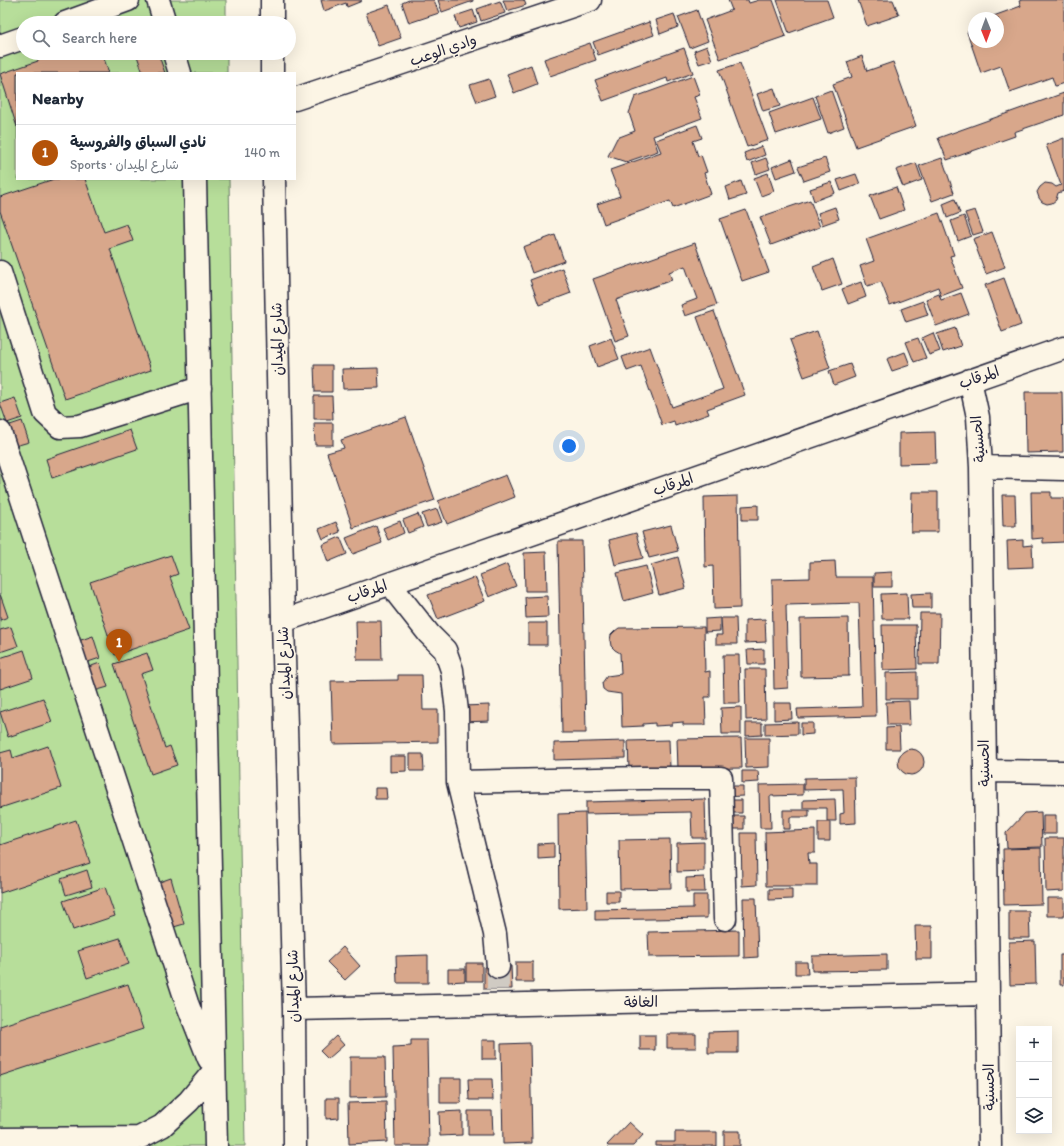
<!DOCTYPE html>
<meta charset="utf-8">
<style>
body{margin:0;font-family:Itim,"Playpen Sans Arabic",sans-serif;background:#f6f6f7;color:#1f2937}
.controls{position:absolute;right:12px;bottom:12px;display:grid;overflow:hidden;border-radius:0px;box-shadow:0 4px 16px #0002}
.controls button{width:36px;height:36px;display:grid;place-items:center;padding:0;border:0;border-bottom:1px solid #e0e1e3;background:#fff;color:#1f2937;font:20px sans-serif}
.compass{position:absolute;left:968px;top:12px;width:36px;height:36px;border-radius:50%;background:#fff;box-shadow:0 4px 16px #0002;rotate:179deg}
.you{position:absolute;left:569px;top:446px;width:14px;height:14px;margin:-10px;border:3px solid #fff;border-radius:50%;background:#1a73e8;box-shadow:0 0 0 6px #1a73e833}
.badge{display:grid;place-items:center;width:26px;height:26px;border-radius:50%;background:#b45309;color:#fff;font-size:13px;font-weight:700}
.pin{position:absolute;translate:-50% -33px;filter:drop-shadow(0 1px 2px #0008)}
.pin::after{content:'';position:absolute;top:21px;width:14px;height:12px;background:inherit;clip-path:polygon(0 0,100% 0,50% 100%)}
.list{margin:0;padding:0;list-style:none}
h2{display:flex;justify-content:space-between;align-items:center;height:52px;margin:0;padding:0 16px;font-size:17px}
h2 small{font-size:13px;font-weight:400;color:#747a83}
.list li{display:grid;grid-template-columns:26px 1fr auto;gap:12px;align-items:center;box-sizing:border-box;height:56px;padding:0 16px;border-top:1px solid #e0e1e3}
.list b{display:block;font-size:15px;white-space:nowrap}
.list p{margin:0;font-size:13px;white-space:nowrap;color:#747a83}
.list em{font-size:13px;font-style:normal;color:#747a83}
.icon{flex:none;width:22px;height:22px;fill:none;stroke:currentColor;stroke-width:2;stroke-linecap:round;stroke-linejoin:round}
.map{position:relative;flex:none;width:1064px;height:1146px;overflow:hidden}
.search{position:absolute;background:#fff;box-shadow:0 4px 16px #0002;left:16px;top:16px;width:280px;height:44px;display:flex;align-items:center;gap:10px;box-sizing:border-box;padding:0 14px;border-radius:22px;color:#747a83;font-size:15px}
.panel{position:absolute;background:#fff;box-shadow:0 4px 16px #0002;left:16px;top:72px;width:280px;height:108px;border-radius:0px}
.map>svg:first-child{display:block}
.green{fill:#b7de9a;stroke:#6c806a}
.building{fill:#d8a78b;stroke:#22223b}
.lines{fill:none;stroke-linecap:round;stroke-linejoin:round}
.minor-tunnel{stroke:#d0cbc3;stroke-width:22;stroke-dasharray:22 11;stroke-linecap:butt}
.minor-casing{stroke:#22223b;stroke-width:25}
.minor{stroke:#fcf5e5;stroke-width:22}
.labels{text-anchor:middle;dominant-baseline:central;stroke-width:3;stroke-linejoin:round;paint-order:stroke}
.street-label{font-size:15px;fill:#22223b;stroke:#fcf5e5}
</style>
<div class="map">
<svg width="1064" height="1146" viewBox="0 0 1064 1146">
<rect width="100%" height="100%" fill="#fcf5e5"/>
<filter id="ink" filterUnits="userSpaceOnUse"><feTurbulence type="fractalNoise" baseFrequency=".025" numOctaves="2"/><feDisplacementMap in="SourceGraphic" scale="8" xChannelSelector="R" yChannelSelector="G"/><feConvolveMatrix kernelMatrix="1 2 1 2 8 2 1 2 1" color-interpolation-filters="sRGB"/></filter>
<g filter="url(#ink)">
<!-- green -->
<path class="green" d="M0 0H226V23H23V53H227V73H17V179H229L245 1146H0Z"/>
<!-- building -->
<path class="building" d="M321 0H361L362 1 347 7 346 3 324 11Z
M409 0H434L439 13 409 23 402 3Z
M438 0H473V1L442 12Z
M503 0H524L526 5 507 11Z
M728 0H748L749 3 759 0H773L786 36 720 59 705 20 732 10Z
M777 0H827L833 17 789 33Z
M858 0H893L899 15 867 26Z
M1022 0H1064V83L1055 86 1052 77 1010 92 1001 66 981 73 967 32 974 30V42H998V18H988L1021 6 1019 1Z
M500 1 505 13 481 21 477 9Z
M389 5 401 38 378 46 366 13Z
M473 10 477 22 459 28 455 16Z
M697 10 708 41 690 48 678 17Z
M674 14 678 27 660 34 656 20Z
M649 22 654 35 598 55 593 42Z
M590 43 596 60 550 76 544 59Z
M707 46 712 60 699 64 694 51Z
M684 48 693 73 668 82 667 78 603 101 595 80Z
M35 53H56L57 55 62 53H102L109 73H17V127L0 74 38 61Z
M136 53H158L165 73H143Z
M862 56 867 71 893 62 916 126 856 147 833 84 852 77 847 62Z
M740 63 768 140 747 147 719 70Z
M531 65 537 84 514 93 507 74Z
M693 76 700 95 694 97 702 118 653 136 658 151 626 162 608 156 617 138 635 131 629 113 635 97Z
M489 79 495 96 477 102 470 85Z
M774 88 780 106 763 111 757 94Z
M831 90 844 127 828 133 815 96Z
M1064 93V115L1014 132 1015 136 947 160 938 138Z
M813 97 821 119 776 134 769 113Z
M697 125 702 138 693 141 698 156 701 155 707 172 704 173 711 194 673 208 670 201 604 224 597 204 620 196 610 170 661 152 656 140Z
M1064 138V192V191L1058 193 1056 200 1052 203 1047 204 1042 202 1039 198 1037 192 1040 187 1045 183 1052 184 1056 187 1061 185 1046 145Z
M762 146 765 155 747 162 744 153Z
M766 158 770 169 756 174 752 163Z
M825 158 830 172 804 181 798 167Z
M942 158 954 193 932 201 919 166Z
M792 159 796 171 776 178 772 167Z
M916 163 922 180 903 187 896 170Z
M768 173 774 191 761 196 754 178Z
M856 174 860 184 841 191 837 180Z
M54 179H85L104 232 127 224 133 241 110 249 151 370 65 399 0 211V197Z
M741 181 746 195 730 200 726 187Z
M831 182 835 193 814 201 810 189Z
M896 187 904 210 879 219 870 196Z
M955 199 960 213 947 218 943 204Z
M810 200 820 227 771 245 760 217Z
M835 207 839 219 822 225 818 213Z
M746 210 769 272 742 281 720 219Z
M975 210 983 232 973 235 965 213Z
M939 213 954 255 950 256 962 288 941 296 938 287 890 305 881 282 867 286 860 266 874 261 866 239Z
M964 216 971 236 958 241 951 221Z
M992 232 1005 267 986 274 973 239Z
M555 235 564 261 532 273 523 247Z
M695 243 717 305 685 316 681 305 697 299 685 266 669 272 672 280 616 300 629 336 615 341 593 279Z
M833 259 842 284 822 291 813 267Z
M562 268 571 293 539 305 530 280Z
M1004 278 1021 325 1002 332 985 285Z
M861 282 866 297 848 304 842 289Z
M961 293 969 314 936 326 926 299 939 294 941 300Z
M923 301 928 315 906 322 901 309Z
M714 311 745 395 707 409 709 414 675 426 674 421 662 425 641 366 627 371 622 357 650 347 672 407 723 389 697 317Z
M955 328 961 346 943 352 937 334Z
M817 331 830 368 804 377 790 340Z
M933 333 940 351 929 355 922 338Z
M611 338 619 359 597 367 590 346Z
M918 338 926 358 914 362 906 342Z
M905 352 910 365 892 371 887 359Z
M850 364 855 377 834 385 829 371Z
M314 365H332V392H315Z
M378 368 379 388 343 389 342 369Z
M1025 392H1062L1063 452 1026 453Z
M314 396H332L333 419H314Z
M15 398 22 418 7 423 0 403Z
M406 417 435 500 353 528 327 453 344 448 341 440Z
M22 421 29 442 15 446 7 426Z
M314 423H333V445H315Z
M130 430 137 449 52 478 46 459Z
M935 432 936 463 899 464V433Z
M506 475 515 497 447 524 438 501Z
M912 492H938V532H911Z
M1031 492H1051V498H1064V542L1043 543V538L1032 539Z
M1002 495H1015L1016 526H1003Z
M738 496 740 608 714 609 713 566 705 567 704 497Z
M758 505V520H742V506Z
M437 509 442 522 427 527 422 514Z
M418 514 423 527 408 533 403 520Z
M400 521 404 533 388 540 383 528Z
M336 522 340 532 323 539 319 529Z
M671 525 678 551 649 558 642 532Z
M376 526 382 543 353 554 346 538Z
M636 533 643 558 615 565 609 540Z
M340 537 347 554 328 562 322 545Z
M1023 540V546L1032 545 1033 567 1008 568 1007 541Z
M558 541H582L586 733H562Z
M546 552 547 591H525L524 553Z
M171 555 178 574 170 577 189 630 115 655 90 582Z
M678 557 686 588 659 595 651 565Z
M835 561 836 577H873L876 716 798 718 797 709 862 707 859 603 786 605 788 688 774 689 772 579 810 578V562Z
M507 564 516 586 489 597 480 575Z
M646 566 653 593 624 601 617 573Z
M892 572V587H874V573Z
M475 577 485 601 438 619 428 595Z
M907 593 908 619H882L881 594Z
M931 593V608H912L911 594Z
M0 594 8 617 0 620Z
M547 596 548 617 526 618 525 597Z
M920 613H940L939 664H919Z
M720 618V631L705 632V619Z
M721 618H736L737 644H716V635H722Z
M848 618 849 676 801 677 800 619Z
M765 619 766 642 745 643V620Z
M356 621H381L382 660H357Z
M528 623H547V645H528Z
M882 625H916L917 669 883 670Z
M11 627 18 646 0 652V630Z
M704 627 705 672 710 671V697H705L706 725H683V722L672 723V725L655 726V723L643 724V726L622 727 621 694 607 692 603 689 602 683 607 676 621 674 620 653 615 650 611 646 610 640 611 635 615 631 619 628Z
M93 636 100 658 82 664 75 642Z
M764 649V664H748L747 650Z
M24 650 33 678 0 689V658Z
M147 653 153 670 141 674 165 748 170 746 177 765 151 774 114 664Z
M723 655H739L740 703H724Z
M100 663 108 687 91 692 83 669Z
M745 669H765L766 719 746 720Z
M917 672V699H886V673Z
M398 675H422L423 710H438V742L333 744 331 681 398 680Z
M43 698 52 722 8 737 0 712Z
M909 701 910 725H887L886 702Z
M774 703H791L792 719 774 720Z
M489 705V721L463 722V706Z
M741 707V734H722L721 708Z
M798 722V734L765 735V723Z
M746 723H762V735L746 736Z
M801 723H813V734L801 735Z
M899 727 900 749H886V728Z
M741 738 742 768 678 769 677 739Z
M745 738H769V767L746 768Z
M669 740 670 768 629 769 628 741Z
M625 741V758L554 760V743Z
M48 746 61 788 0 808V753L11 750 13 758Z
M898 762a13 13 0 1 1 26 0a13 13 0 1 1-26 0Z
M410 754H423L424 771H410Z
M390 756H406V771L390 772Z
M742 771H758L759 782 742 783Z
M855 777 856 823 840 824V814L844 813 843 789 804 790V778Z
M803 784V795L770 796 771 828H760L759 785Z
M724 786H743V796L724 797Z
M375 788H386L387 799H375Z
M705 799 706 838H692L691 812 586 814V802Z
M835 799 836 821H827V808H803V800Z
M725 800H742V813H725Z
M783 810H809V817H790V829H783Z
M1041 812 1042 847 1007 848 1006 833 1025 813Z
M585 813 587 908 559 909 558 814Z
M1043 815H1056V834H1043Z
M729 816H744V829H730Z
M76 820 90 863 0 893V845Z
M818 822H830V841H818Z
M815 830V853H808L809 864H817V886H766L765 832Z
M741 833H756L757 885 742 886Z
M1045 838H1064V891L1046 892Z
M670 839 671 888 620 889 619 840Z
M704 842V871L677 872V843Z
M554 843V858L538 859V844Z
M1041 848 1042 904 1004 905 1003 849Z
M87 870 92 887 66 895 61 879Z
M704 877 705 892H686V878Z
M171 878 184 924 167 929 154 884Z
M105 887 115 916 73 930 63 901Z
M769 889H792V899L769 900Z
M606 891H619V902H606Z
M693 895H707V918L595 920V910L693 908Z
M743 898H756L758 957 744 958Z
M1047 898H1064V916H1047Z
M1009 911H1029L1030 938H1009Z
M915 926H932V959H916Z
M739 930V956L649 957 648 932Z
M120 938 129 964 87 978 78 951Z
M1035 941 1036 984 1010 985 1009 942Z
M343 947 360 966 345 980 327 962Z
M887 954V970L812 971V956Z
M428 955V983H397L396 956Z
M1060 955H1064V985H1060Z
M516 962H533V982H516Z
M795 962H807L808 974H795Z
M466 963H482V981H466Z
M511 966 512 989H484V967Z
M448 969H465V981L448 982Z
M128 984 143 1029 0 1076V1026Z
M738 1031V1053H708V1032Z
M667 1034H696V1048H667Z
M640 1035H655V1050H640Z
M336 1036 344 1045 328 1059 320 1051Z
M411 1040H427L429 1146H395L393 1047 411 1046Z
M482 1040H496V1059H482Z
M530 1043 532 1143 503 1144 501 1044Z
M350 1057H385L386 1097 350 1098Z
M440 1078H461V1103H440Z
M468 1079H492L493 1100H469Z
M326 1098H339V1118L326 1119Z
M386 1102 387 1142 349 1144 348 1103Z
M462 1111V1135L440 1136 439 1112Z
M468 1111H492L493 1135H468Z
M629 1122 643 1135 633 1146H608L607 1145Z
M724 1131H740V1146H724Z
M675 1132H717V1146H656V1142H675Z"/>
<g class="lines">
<!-- minor-tunnel -->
<path class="minor-tunnel" d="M498 967V989"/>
<!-- minor casing -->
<g class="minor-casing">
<path id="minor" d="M158 0 165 23
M272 0V23
M65 23 128 0
M0 46 23 38
M174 53 180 73
M272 53V73
M295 99 590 0
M195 179 216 1146
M274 179 283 621 294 1009 295 1146
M0 272 45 413 60 427 80 426 200 388
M970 380 978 417 981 467 990 1146
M0 432 187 1003 209 1059
M981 467 1064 469
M392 583 399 596 429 634 445 650 452 670 457 711 458 782 495 934 498 967
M283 621 1064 348
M985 771 1064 772
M458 782 643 778H721L725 919
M294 1009 988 994
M0 1139 139 1138 162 1126 189 1101 214 1071"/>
</g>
<!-- minor -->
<use href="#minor" class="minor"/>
</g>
</g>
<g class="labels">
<!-- street labels -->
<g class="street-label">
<text transform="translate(443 50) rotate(-19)">وادي الوعب</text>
<text transform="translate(277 339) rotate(-91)">شارع الميدان</text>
<text transform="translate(979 377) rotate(-19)">المرقاب</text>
<text transform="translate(978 439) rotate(-95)">الحسنية</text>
<text transform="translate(673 484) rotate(-19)">المرقاب</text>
<text transform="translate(367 591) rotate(-19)">المرقاب</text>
<text transform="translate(284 663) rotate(-92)">شارع الميدان</text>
<text transform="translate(984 763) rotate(-91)">الحسنية</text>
<text transform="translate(293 986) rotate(-91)">شارع الميدان</text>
<text transform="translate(641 1002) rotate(-1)">الغافة</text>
<text transform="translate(989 1087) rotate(-91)">الحسنية</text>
</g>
</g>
</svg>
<div class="controls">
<button>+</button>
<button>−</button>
<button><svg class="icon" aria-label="layers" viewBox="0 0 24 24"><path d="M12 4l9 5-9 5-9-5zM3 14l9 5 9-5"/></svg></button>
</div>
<svg class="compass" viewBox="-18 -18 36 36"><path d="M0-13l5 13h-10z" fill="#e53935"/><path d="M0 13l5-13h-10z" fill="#747a83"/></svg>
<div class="you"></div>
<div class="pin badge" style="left:119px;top:662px">1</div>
<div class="search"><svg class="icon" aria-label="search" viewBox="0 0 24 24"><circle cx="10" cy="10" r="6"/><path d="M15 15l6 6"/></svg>Search here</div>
<section class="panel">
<h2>Nearby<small></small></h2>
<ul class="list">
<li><span class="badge">1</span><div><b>نادي السباق والفروسية</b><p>Sports · شارع الميدان</p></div><em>140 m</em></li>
</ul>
</section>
</div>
